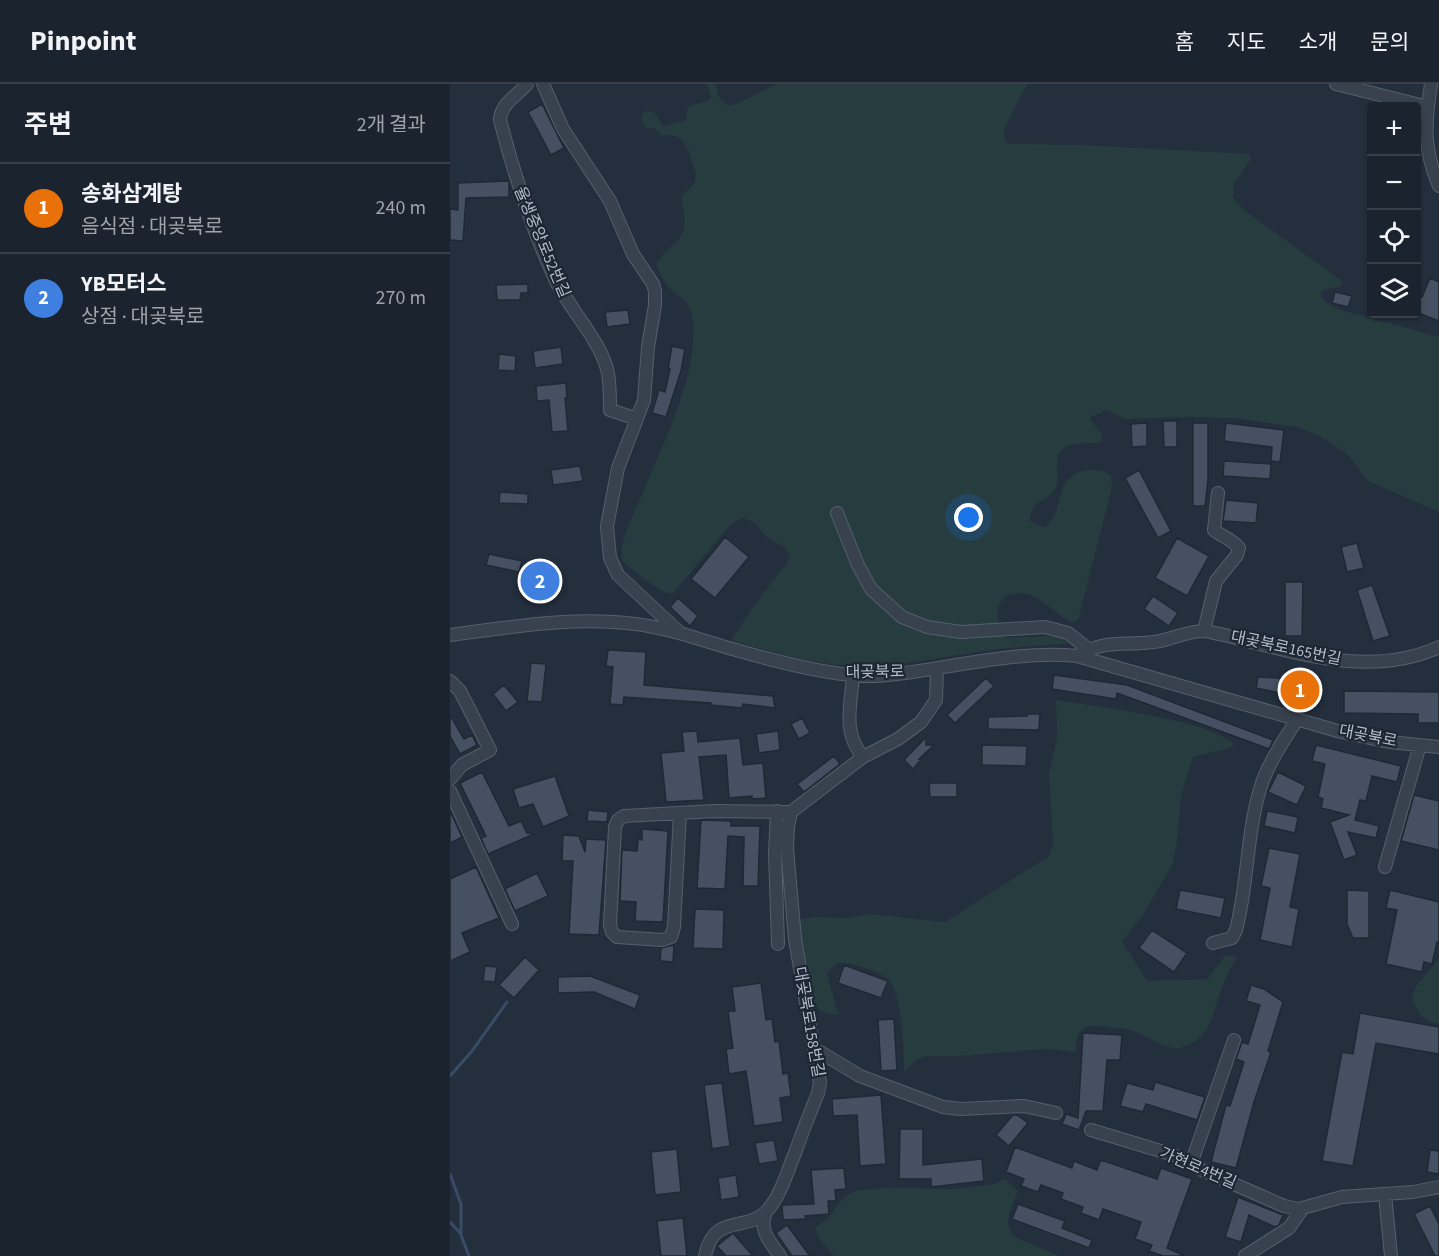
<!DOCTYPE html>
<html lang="ko">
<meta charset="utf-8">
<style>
body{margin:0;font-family:"Source Sans 3","Noto Sans KR",sans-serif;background:#282f3a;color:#f1f3f6}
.controls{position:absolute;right:18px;top:18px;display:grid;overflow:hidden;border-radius:6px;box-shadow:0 2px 4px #0004}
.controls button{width:54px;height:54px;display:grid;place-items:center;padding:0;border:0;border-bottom:2px solid #39404a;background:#1b232e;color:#f1f3f6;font:30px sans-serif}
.you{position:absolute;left:519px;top:434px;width:21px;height:21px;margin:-15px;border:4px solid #fff;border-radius:50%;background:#1a73e8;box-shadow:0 0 0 9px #1a73e833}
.badge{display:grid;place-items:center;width:39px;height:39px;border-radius:50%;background:#1a73e8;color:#fff;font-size:20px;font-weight:700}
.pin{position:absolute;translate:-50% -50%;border:3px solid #fff;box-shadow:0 2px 6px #0006}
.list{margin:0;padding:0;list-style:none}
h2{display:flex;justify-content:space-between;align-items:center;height:78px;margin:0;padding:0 24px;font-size:26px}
h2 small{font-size:20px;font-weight:400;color:#a0a4aa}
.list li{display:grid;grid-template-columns:39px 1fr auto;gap:18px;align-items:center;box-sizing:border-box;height:90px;padding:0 24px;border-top:2px solid #39404a}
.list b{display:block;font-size:22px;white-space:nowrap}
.list p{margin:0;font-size:20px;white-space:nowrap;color:#a0a4aa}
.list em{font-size:20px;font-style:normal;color:#a0a4aa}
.icon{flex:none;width:33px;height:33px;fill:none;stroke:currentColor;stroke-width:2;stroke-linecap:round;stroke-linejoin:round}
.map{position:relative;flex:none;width:989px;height:1172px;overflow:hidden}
header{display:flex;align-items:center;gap:36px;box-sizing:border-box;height:84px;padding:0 30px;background:#1b232e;border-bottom:2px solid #39404a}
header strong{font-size:28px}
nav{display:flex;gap:33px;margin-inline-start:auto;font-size:21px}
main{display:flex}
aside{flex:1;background:#1b232e}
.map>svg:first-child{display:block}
.green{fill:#263c3f}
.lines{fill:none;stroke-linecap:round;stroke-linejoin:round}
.stream{stroke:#394c67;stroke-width:3}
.building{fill:#455162;stroke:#1f2835;stroke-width:1.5}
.minor-casing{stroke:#565f6c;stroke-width:14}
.minor{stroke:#38414e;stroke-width:12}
.labels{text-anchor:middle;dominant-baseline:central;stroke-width:4.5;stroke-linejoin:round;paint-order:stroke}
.street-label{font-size:16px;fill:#b4bcc9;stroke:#1d2633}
</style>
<header>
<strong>Pinpoint</strong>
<nav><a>홈</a><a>지도</a><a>소개</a><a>문의</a></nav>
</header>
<main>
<aside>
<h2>주변<small>2개 결과</small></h2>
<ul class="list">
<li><span class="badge" style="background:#e8710a">1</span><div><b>송화삼계탕</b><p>음식점 · 대곶북로</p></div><em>240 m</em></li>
<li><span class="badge" style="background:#3f7fe0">2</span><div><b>YB모터스</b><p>상점 · 대곶북로</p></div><em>270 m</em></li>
</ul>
</aside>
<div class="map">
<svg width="989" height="1172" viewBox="0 0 989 1172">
<rect width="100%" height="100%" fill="#242f3e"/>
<!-- green -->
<path class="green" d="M257 0H265L269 14 278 22 289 19 326 0H577L554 45 555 57 559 60 635 61 799 70 801 75 784 100 783 114 794 126 892 197 891 202 873 206 871 211 874 217 888 225 989 253V428L918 397 898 371 870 352 846 343 784 334 740 333 675 335 657 326 639 334 652 350V356L648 359C627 359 605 357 607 385 607 391 609 397 606 404 599 418 581 414 580 436L584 440 594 443C617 431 600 390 639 386 647 386 655 386 661 392L662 403 629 533 626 537 621 538C608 531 598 520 585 513 580 510 573 509 567 509 543 512 547 533 550 551L556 554 598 552 613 554 618 560C585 561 553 564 521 569 485 575 448 582 412 582 367 582 323 569 281 556L308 516 338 477 340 473 335 464 317 453 302 437 292 434 282 439 224 508 219 510C212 508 174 482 172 475 167 460 187 425 192 410 210 367 243 300 243 254 244 244 243 232 239 223 235 215 225 210 219 204 213 197 209 189 206 180 229 147 241 161 231 113L244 100 246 90 239 68 232 56 226 52 211 51 205 45 195 43 191 33 195 27 204 28 213 42 236 36 238 23 259 16 261 13Z
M606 616C642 622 761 636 784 660L780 664 743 673 731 712 727 758 723 779 693 831 672 857 697 897 757 895 775 872 787 873C781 884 775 895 771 906 764 925 762 946 744 958 737 962 731 965 722 964 709 961 697 952 684 947 676 944 666 944 657 943 635 940 625 942 626 968L597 965 509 972H477L467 976 454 988C455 969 451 909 439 896 433 890 425 888 418 885 406 881 398 878 386 880L377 889 388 930C381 930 372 930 367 923 356 912 349 853 347 836L365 833 397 834 421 830 495 838 599 772 603 761 599 688 607 655Z
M989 875V940C971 936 969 930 962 914L966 902Z
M555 1095 568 1107C562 1123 551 1139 565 1153L609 1172H384C377 1163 366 1155 366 1143L379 1133 389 1118 399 1110 409 1106 439 1104 505 1105 545 1100Z"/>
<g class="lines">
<!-- stream -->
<path class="stream" d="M0 992 22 967 57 918
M0 1090 11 1120V1151L19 1172
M0 1138 11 1150"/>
</g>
<!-- building -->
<path class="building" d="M92 20 114 64 101 71 78 28Z
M59 97V113L16 114 13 157 0 156V125L8 126V99Z
M980 194 989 198V237L966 228V211L972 213Z
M78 200V209H71L70 216H47L46 201Z
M885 208 902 212 898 223 882 219Z
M178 226 180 240 157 243 155 228Z
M222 262 235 265 231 287 216 333 202 329 209 306 215 308 220 285H218Z
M111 263 113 280 85 284 83 267Z
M49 270 66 272 65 287 48 286Z
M116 299 117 314H115L118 347 102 348 99 316 87 317 86 302Z
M713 337H727V363H714Z
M697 339V362L682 363 681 340Z
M743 339H758V396L755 422H743Z
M776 339 834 346 830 378 821 377 822 363 774 357Z
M774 377 821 380 820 395 773 392Z
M130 382 133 397 103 401 101 386Z
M689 386 721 447 708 454 675 394Z
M50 408 78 410V420L49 419Z
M776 416 808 419 806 439 773 437Z
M275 453 299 473 265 514 241 495Z
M727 454 759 472 737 512 705 494Z
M907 459 914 484 897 488 891 463Z
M39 470 72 477 69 488 36 481Z
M835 498H853L852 552H835Z
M922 501 940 552 923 557 907 506Z
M703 512 728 529 719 542 694 525Z
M228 514 248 532 240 542 220 523Z
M158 566 196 568 194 601 323 612 325 624 293 620 292 624 261 621V619L174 613 173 621 160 620 163 583 156 582Z
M81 579 96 580 92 618 77 617Z
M604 591 677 601 823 656 819 665 667 609 666 615 602 605Z
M808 593 828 594 862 601 859 615 806 604Z
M536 594 544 602 505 639 497 631Z
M54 601 68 618 56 627 43 610Z
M894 607 989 608V639H968V630L894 629Z
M577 630H590L589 646 538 645V633L577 632Z
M0 631 14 655 22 651 27 661 10 670 0 652Z
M352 634 360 649 349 655 341 640Z
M247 647 248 658 290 654 293 681 313 679 316 714 302 715V712L279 714 276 671 249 673 254 716 216 718 211 669 234 667 232 648Z
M328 647 330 666 309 669 306 650Z
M476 653V661H484L469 675 471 676 463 685 454 676Z
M532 661 577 662 576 682 532 681Z
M866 661 951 682 947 698 922 692 916 717 910 716 905 736 929 742 926 754 898 748 907 771 894 776 880 738 899 731 871 724 873 715 868 713 875 680 862 677Z
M384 672 390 680 354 708 347 700Z
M32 688 59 742 71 737 77 749 84 750 38 770 31 754 36 752 10 699Z
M828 688 856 702 847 721 818 708Z
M105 692 119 732 93 743 83 720 69 724 63 705Z
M479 699H507V713H480Z
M964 711 989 717V766L951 757Z
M138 726 158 728 157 738 137 737Z
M0 727 12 753 0 759Z
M817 727 848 733 845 749 814 742Z
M251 736 281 737V742H310L308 802H293L294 753 278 752 275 805 247 804Z
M192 745 218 747 213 838 185 837 186 818 170 817 172 766 187 767 188 755 192 756Z
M113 751 129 752 135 768 136 755 156 756 149 851 119 850 123 777H112Z
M819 764 850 770 840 823 849 825 842 863 810 856 820 804 811 802Z
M26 783 49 834 12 849 20 868 0 877V795Z
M87 789 98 812 65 827 55 805Z
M730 806 775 814 771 834 726 825Z
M897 806 919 807V854H903L897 840Z
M940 806 989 818V859L987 858 982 880 974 878 972 888 936 880 947 826 936 824Z
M245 825 274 826 273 865 243 864Z
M702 846 737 869 724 888 689 864Z
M224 861 223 878 210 877 211 864Z
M75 873 89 886 64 914 49 901Z
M394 881 438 897 431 914 388 899Z
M35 882 47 883 45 898 33 897Z
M140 892 190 911 185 925 144 908 108 909V893Z
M311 899 316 936 322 935 325 958 329 957 333 990 338 989 341 1012 330 1014 333 1038 304 1042 296 987 279 990 276 965 283 964 278 927H285L282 903Z
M801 901 814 905 833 918 818 967 821 968 804 1018 786 1084 761 1078 776 1021 780 1022 794 978 786 975 792 958 798 960 810 921 796 917Z
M910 929 989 943V970L926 959 903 1082 872 1077 892 968 903 970Z
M444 935 447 986 431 987 428 936Z
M633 949 672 951 670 976H657L653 1027H636L629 1046 612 1040 616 1030 628 1034Z
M705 998 755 1013 747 1036 696 1020 693 1028 670 1022 677 999 703 1006Z
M272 999 280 1062 262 1065 254 1001Z
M431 1011 436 1080 410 1082 407 1031 383 1032 382 1015Z
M563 1031H567L578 1039 559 1062 546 1051Z
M450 1045H473V1081L532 1075 534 1097 481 1103V1095H449Z
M324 1056 328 1077 309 1080 305 1059Z
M565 1063 622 1084 624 1077 647 1086 650 1077H654L707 1095 711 1084 742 1095 717 1164 735 1172H713L699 1167 702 1161 685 1155 691 1138 653 1125 649 1136 631 1129 633 1123 611 1115 613 1109 591 1101 588 1108 571 1102 574 1095 556 1088Z
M227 1065 231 1108 205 1111 201 1068Z
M980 1066 989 1067V1090L977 1088Z
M394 1084 396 1105 385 1106 386 1117H378L379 1130 355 1132 356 1135 333 1136 332 1121 364 1120 361 1086Z
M286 1091 289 1113 271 1116 268 1094Z
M788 1113 833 1131 829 1141 825 1143 799 1131 791 1158 775 1153Z
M568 1120 615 1137 612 1144 642 1156 639 1164 562 1135Z
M980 1122 989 1140V1172H985L964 1130Z
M233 1134 237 1172H211L207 1137Z
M337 1141 360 1172H342L326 1149Z
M283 1149 303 1172H276L267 1162Z"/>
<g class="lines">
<!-- minor casing -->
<g class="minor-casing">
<path id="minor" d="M77 0C67 12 51 19 50 36 64 91 82 145 106 197 121 227 151 257 158 289 160 301 160 314 160 326L187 335
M93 0 113 45 160 117 183 170 203 200 205 207V221L198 263 194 316 168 384 157 442 160 474 168 491 229 548
M886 0 978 23
M981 0C975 39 973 65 989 102
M387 429 408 481 421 505 452 533 477 543 511 548 595 543 618 549 638 565
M754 547 766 497 787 471 789 464C782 455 772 453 764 446L768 409
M0 551C62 543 123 532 185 540 220 544 253 557 286 566 324 577 363 587 401 591 423 594 448 590 469 587 521 579 575 567 627 572L891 648 939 658 989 663
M627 572C654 555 674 562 704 558 721 556 736 547 754 547 768 549 781 553 794 556 858 572 926 592 989 563
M403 592C401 621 392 648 413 673
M0 597 10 607 40 666 12 681 0 695
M0 707 62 840
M327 727 325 769 328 860
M230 730 224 843 221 853 213 856 167 853 162 848 160 841 165 743 168 736 174 732 266 727 341 728
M935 783 970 661
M763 859 782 854 786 846C799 797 796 744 813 696 821 675 834 655 847 636
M365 965 410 992 493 1023 511 1025 574 1022 606 1029
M641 1046 724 1071 752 1086 834 1122 849 1125 892 1113 963 1108 989 1103
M741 1080 784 956
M935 1110 941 1172
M316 1128C308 1146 320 1158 330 1172
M255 1172C264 1128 296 1149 317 1127 331 1111 337 1088 345 1069 352 1049 360 1029 368 1009L370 999 345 855 337 764 338 743 341 728 413 673 448 655 471 638 486 616 487 584
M795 1172 839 1144 853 1124"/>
</g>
<!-- minor -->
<use href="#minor" class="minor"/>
</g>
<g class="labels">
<!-- street labels -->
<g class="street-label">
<text transform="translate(92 158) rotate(67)">율생중앙로52번길</text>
<text transform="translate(836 564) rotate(12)">대곶북로165번길</text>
<text transform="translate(425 588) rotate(-1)">대곶북로</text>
<text transform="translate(918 652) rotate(11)">대곶북로</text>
<text transform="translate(359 938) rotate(80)">대곶북로158번길</text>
<text transform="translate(748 1084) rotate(23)">가현로4번길</text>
</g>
</g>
</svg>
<div class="controls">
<button>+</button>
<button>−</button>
<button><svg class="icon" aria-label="locate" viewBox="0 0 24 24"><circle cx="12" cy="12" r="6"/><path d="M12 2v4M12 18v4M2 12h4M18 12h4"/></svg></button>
<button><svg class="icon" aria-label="layers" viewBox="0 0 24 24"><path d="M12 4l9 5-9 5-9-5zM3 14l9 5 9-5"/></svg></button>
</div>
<div class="you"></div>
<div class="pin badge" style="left:850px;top:606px;background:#e8710a">1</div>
<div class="pin badge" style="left:90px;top:497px;background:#3f7fe0">2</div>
</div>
</main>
